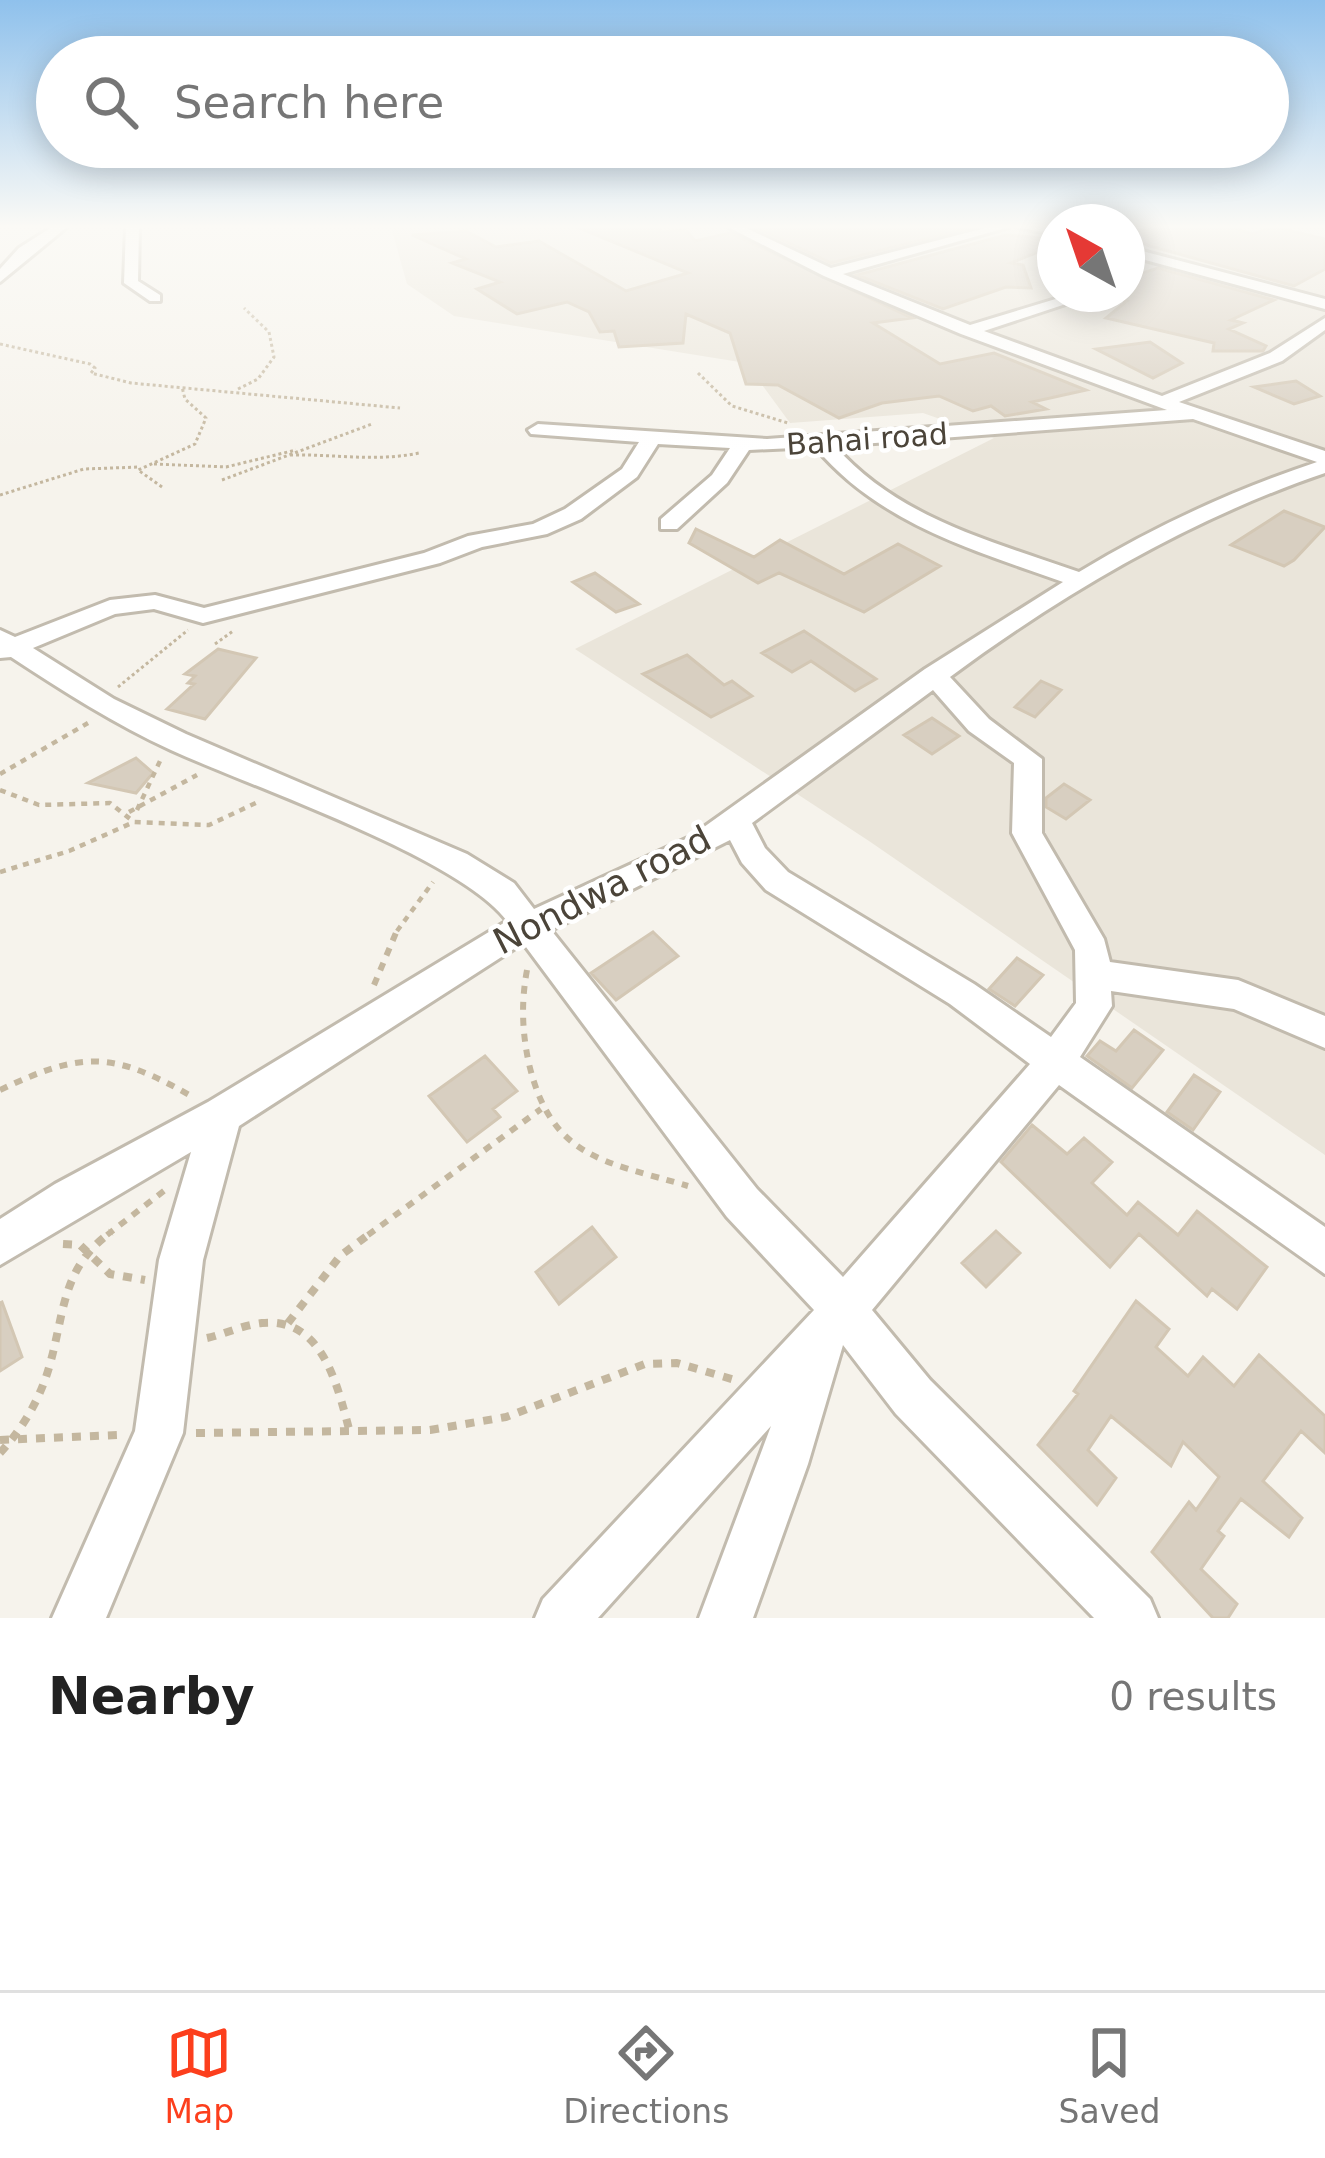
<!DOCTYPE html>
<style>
body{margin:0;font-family:"DejaVu Sans",sans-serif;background:#f2f2f2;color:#222}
.compass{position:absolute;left:1037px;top:204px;width:108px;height:108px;border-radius:50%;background:#fff;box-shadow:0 6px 30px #0003;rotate:320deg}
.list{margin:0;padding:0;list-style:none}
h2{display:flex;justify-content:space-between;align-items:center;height:156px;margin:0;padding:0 48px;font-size:51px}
h2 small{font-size:39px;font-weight:400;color:#767676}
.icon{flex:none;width:66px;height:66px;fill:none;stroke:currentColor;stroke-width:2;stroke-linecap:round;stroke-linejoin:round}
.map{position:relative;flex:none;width:1325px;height:1618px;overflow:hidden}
.search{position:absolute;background:#fff;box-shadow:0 6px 30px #0003;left:36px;right:36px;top:36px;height:132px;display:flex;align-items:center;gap:30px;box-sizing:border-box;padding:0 42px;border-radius:66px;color:#767676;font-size:45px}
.sheet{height:372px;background:#fff}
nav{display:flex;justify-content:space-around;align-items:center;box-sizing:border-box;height:168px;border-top:3px solid #e0e0e0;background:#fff;font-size:33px;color:#767676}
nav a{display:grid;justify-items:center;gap:6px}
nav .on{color:#fc3f1d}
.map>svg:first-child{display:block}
.residential{fill:#eae5da}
.building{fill:#d8cfc1;stroke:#d3c7b4;stroke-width:3}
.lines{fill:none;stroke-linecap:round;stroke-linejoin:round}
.street-casing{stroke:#c2bbae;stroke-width:6}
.path-far3{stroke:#c4b79f;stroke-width:3;stroke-dasharray:3 3;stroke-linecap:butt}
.path-far2{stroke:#c4b79f;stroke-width:4.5;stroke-dasharray:6 6;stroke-linecap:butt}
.path-far1{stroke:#c4b79f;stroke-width:6;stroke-dasharray:8 8;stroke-linecap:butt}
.path{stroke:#c4b79f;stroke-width:8;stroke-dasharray:9 9;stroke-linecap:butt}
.street{fill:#fff;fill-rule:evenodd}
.labels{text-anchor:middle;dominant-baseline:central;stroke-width:9;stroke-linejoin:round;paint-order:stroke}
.far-street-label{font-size:30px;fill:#4b4439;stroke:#fff}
.street-label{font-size:36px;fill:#4b4439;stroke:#fff}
</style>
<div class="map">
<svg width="1325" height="1618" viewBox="0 0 1325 1618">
<rect width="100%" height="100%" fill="#f6f3ec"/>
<!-- residential -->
<path class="residential" d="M391 227H1055V294H1127V227H1325V1155L869 841 575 649 994 438 923 413 790 423 746 363 454 316 407 284Z"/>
<!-- building -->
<path class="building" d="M577 227H660V232L686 230 695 241 730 233 912 318 873 323 940 364 994 353 1086 390 1032 402 1046 409 1005 416 991 406 973 411 939 396 882 403 839 418 778 385 746 384 730 333 686 314 683 343 619 347 614 331 600 332 589 312 567 302 517 314 477 289 500 282 452 263 466 259 412 235 466 231 496 247 539 241 626 291 688 273Z
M755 227H973L831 263Z
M1127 227H1231L1252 234 1275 227 1325 239V269L1294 286 1150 246 1127 237Z
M1006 235 1055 239V245L1011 263 1023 265 1031 288 1006 287 943 309 857 275Z
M1158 268 1274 300 1231 320 1243 323 1229 329 1266 346 1263 351H1213L1214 343 1106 318 1127 301 1113 298 1127 294V278Z
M1150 342 1182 363 1153 378 1096 349Z
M1296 381 1320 396 1294 404 1254 387Z
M1284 511 1325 527 1294 560 1284 566 1231 545Z
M696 529 754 557 780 540 844 574 898 544 940 566 864 612 779 573 758 583 689 543Z
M595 573 639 604 616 612 573 582Z
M804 631 876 679 855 691 811 661 792 672 762 653Z
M218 649 256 658 205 719 167 709 194 684 188 683 195 676 185 674Z
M687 655 724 685 732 681 752 696 711 717 643 674Z
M1041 681 1061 690 1035 717 1015 707Z
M932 718 959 736 932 754 904 735Z
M136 758 153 773 136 793 88 783Z
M1064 784 1090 800 1066 819 1046 807V798Z
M653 932 678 956 616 1000 591 973Z
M1017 958 1043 975 1015 1006 989 989Z
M1134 1030 1163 1050 1132 1088 1087 1056 1100 1041 1116 1051Z
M485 1056 517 1091 493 1109 500 1117 467 1142 429 1096Z
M1194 1075 1220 1092 1193 1130 1167 1112Z
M1032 1125 1067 1154 1084 1138 1112 1162 1092 1183 1127 1215 1138 1202 1178 1235 1197 1211 1267 1267 1237 1309 1212 1289 1207 1296 1139 1234 1110 1267 1001 1162Z
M592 1227 616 1257 559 1304 536 1272Z
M996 1231 1020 1253 986 1287 962 1263Z
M1136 1301 1169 1329 1156 1347 1188 1376 1203 1357 1234 1386 1259 1355 1325 1416V1453L1301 1431 1263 1481 1302 1518 1289 1537 1241 1499 1218 1531 1224 1536 1201 1569 1237 1604 1228 1618H1213L1152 1552 1189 1502 1196 1510 1219 1477 1183 1442 1171 1466 1111 1416 1088 1450 1116 1478 1097 1505 1038 1445 1078 1394 1074 1391Z
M2 1302 22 1357 0 1371V1303Z"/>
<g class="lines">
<!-- street casing -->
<g class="street-casing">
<path id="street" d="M52 227H67L0 282V269L19 248Z
M126 227H139L138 281 160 295V301H150L124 283Z
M728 227H744L831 268 989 227H1009L843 274 970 325 1072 294H1096L984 331 1162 396 1270 353 1325 318V330L1282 361 1179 402 1325 451V473C1190 519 1065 592 950 677L989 719 1042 759V833L1104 939 1110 962 1238 980 1325 1016V1048L1234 1009 1111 991 1112 1006 1080 1057 1325 1227V1274L1059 1085 872 1310 930 1380 1150 1599 1158 1618H1094L896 1414 843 1345 808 1464 753 1618H699L771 1426 598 1618H535L543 1599 814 1310 727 1217 523 943 239 1126 203 1260 183 1433 106 1618H52L135 1431 159 1260 191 1152 0 1265V1219L55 1184 208 1102 507 921C459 857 252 787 171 750 114 724 63 691 11 657L0 658V630L15 637 110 600 155 595 204 608 424 553 468 536 533 524 565 509 622 469 639 442 531 434 528 430 538 424 767 439 1167 410 961 334 824 276ZM1193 419 1317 462C1233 490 1155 526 1079 572 991 541 898 518 835 446ZM658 444 730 448 712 475 661 519V529H677L727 483 749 450 815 447C880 524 971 549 1063 582L925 669 690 837 534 909 514 883 467 854 186 734 114 699 33 648 115 614 154 609 203 623 440 563 482 547 547 534 581 519 637 477ZM933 690 969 731 1014 763 1012 833 1075 950 1076 1003 1051 1037 974 984 788 872 765 848 752 823ZM730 840 742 863 766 890 950 1004 1030 1064 843 1277 757 1189 551 930Z
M1019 227H1055V235Z
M1127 247 1325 299V309L1127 255Z"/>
</g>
<!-- path-far3 -->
<path class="path-far3" d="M0 344 90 364 95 368 91 373 131 383 400 408
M698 373 732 406 788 423
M238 389 258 379 274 357 269 332 244 308
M290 455C334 454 376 462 419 453
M154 464 226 467 296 450
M222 480 372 424
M162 487 138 470 195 444 206 418 185 399 182 387
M0 495 84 469 140 467
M215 644 233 631
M118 687 188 630"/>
<!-- path-far2 -->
<path class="path-far2" d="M0 774 88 723
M0 790 39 805 110 803 134 822
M137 810 160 761
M129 812 197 775
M0 872 69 851 134 822 209 825 260 801
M397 931 433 882"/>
<!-- path-far1 -->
<path class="path-far1" d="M527 970C521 1002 522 1032 529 1064 552 1159 604 1161 688 1186
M374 985 398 928
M0 1090C82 1051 112 1051 191 1096
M107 1235 165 1190
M368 1235 541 1109"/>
<!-- path -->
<path class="path" d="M63 1244 80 1245 110 1274 145 1280
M288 1323 340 1256 372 1232
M207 1338C225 1334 243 1325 262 1323 322 1317 337 1384 349 1429
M196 1433 430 1430 506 1417 645 1364 677 1363 735 1380
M0 1440 118 1435
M0 1453C24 1427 41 1397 50 1364 65 1310 62 1268 111 1232"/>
<!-- street -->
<use href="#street" class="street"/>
</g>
<!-- sky -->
<linearGradient id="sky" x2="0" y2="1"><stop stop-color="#8fc1ec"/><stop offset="0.5" stop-color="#fbfaf6"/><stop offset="1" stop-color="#fbfaf6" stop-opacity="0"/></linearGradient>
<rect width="1325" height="453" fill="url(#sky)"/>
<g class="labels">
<!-- far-street labels -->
<g class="far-street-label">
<text transform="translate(867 439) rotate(-4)">Bahai road</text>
</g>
<!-- street labels -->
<g class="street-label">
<text transform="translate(602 890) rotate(-27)">Nondwa road</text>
</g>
</g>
</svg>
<svg class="compass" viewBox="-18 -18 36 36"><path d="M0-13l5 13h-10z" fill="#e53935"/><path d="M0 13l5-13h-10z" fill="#767676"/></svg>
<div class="search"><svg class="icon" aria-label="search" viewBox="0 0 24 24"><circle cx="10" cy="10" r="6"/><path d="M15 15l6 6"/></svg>Search here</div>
</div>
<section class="sheet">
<h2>Nearby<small>0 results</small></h2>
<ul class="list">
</ul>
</section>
<nav>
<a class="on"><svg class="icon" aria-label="map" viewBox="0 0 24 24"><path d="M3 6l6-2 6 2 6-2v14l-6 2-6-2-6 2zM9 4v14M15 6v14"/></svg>Map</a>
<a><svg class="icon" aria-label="directions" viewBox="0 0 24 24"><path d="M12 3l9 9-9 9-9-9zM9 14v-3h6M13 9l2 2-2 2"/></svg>Directions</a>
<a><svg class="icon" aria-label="saved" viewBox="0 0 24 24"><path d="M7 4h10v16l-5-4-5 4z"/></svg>Saved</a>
</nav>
